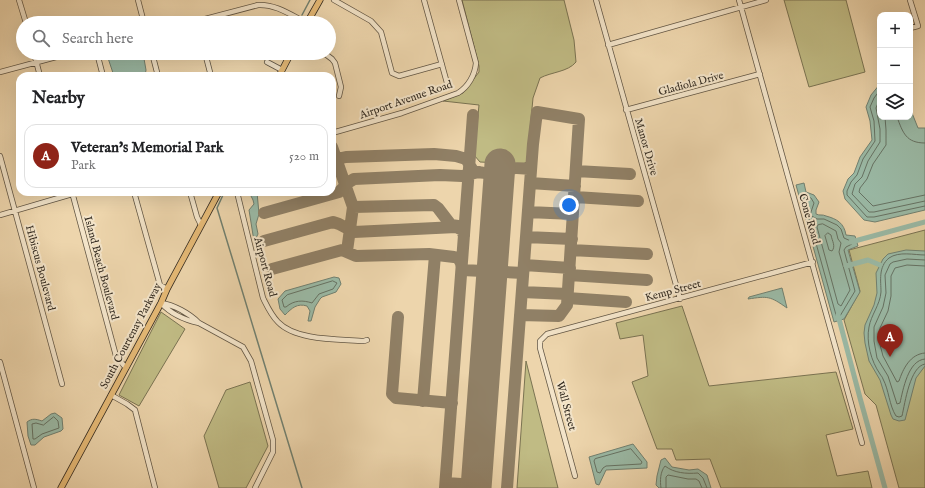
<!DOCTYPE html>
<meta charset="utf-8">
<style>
body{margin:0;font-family:"IM FELL English",serif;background:#f6f6f6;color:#202124}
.controls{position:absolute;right:12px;top:12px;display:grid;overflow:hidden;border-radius:8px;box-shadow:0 4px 16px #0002}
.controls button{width:36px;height:36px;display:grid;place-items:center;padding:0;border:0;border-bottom:1px solid #e0e0e0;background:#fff;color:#202124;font:20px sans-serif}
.you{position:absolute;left:569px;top:205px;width:14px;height:14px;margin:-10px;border:3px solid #fff;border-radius:50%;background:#1a73e8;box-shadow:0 0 0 6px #1a73e833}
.badge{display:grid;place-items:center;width:26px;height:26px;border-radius:50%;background:#8f2418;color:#fff;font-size:13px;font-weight:700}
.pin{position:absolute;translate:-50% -33px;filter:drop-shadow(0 1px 2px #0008)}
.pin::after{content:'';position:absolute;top:21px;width:14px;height:12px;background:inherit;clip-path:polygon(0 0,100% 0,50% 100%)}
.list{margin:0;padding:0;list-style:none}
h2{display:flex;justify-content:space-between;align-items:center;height:52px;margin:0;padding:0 16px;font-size:17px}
h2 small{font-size:13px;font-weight:400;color:#757577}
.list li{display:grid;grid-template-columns:26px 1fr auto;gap:12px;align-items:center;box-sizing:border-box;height:64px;margin:0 8px 8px;padding:0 8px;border:1px solid #e0e0e0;border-radius:12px}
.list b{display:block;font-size:15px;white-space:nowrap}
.list p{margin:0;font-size:13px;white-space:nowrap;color:#757577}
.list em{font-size:13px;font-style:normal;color:#757577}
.icon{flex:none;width:22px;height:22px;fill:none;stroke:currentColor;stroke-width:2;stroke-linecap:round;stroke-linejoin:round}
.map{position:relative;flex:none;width:925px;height:488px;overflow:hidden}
.search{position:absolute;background:#fff;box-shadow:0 4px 16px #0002;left:16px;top:16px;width:320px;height:44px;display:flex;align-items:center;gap:10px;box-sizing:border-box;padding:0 14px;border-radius:22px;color:#757577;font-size:15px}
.panel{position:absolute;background:#fff;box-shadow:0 4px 16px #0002;left:16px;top:72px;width:320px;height:124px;border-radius:12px}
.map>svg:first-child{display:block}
.green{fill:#c0bb84;stroke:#7a7352}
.water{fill:#9ab9a5;stroke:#718070}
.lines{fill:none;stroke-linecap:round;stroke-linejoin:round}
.shore{stroke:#667263;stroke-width:1}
.stream{stroke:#718070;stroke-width:1.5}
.canal{stroke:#9ab9a5;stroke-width:5}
.taxiway{stroke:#908066;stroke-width:12}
.runway{stroke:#908066;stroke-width:31}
.minor-casing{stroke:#625644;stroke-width:6}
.major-casing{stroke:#332b21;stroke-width:7}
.minor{stroke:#f3e4c9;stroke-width:4.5}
.major{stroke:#e6ba76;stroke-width:5.5}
.labels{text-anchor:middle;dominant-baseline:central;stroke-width:4;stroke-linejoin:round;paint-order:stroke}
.street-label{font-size:11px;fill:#332b21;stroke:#f3e4c9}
</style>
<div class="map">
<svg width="925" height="488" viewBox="0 0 925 488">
<rect width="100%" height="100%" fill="#edd5ac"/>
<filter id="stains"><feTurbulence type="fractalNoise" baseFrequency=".005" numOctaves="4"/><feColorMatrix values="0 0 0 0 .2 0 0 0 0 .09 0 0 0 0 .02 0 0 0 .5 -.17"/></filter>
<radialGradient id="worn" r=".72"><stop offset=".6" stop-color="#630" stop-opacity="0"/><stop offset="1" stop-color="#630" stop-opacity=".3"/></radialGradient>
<!-- green -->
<path class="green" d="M462 0H564L574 40 576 62C568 72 551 72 540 78L533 98 527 161 525 163 522 164 480 162 474 155 479 105 443 101 463 93 479 72V66Z
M784 0H846L865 72 809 87Z
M925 230V488H899L876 405 865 394 844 320 860 291 849 250Z
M682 306 709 386 836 372 853 429 826 435 837 476 868 471 872 488H721L710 459 676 460 672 449H657L632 382 648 376 643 335 620 339 616 323Z
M161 312 185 329 139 406 119 395Z
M526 361 558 488H517Z
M250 382 268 446 246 488H219L204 436 226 390Z"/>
<!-- water -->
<path class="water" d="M109 53H143L146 70 145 76H114L108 58Z
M880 84V117H910V108L918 128H925V210L875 222 864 220 845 199 843 191 848 179 854 173 860 157 872 140 870 121 866 107 871 95Z
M804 183 806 192 814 195 819 202 816 210V214C820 216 822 214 826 216 837 219 844 223 846 235L855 236 858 246 848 250 860 292 844 319 834 322 796 185Z
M249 192H257L259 214 256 224 258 234 256 238H254L253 235 249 210 254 204 253 200Z
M906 250 925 251V366L916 378 905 420 899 421 893 419 891 415 880 380 869 361 865 343 864 333 865 325 874 305 877 293 876 273 883 259 888 254Z
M334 277 339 278 341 284 336 292 322 297 320 299 315 307 311 321H308L310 311 307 306C297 303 292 308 285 315L280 309 278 299 285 291Z
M782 288 787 308C770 296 768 296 748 299L749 297Z
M55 413 62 418 63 429 61 431 44 437 35 445H31L28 436 27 422C32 418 36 419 42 421L51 414Z
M633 444 647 462V468L606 470 599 485 596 484 589 457Z
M665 458 672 467 689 470 698 469 707 475 711 488H659L656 485 657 476 661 460Z"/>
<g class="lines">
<!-- shore -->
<path class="shore" d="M880 90 874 98 870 107 874 121 875 141 863 159 857 175 851 182 847 191V195L867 217H874L925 206
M880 98 876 108 880 129V142L868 161 862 177 855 184 852 194 869 212H874L925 201
M885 117 886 130V145L873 164 867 179 860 188 859 192 873 206 925 195
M897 117C903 133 906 143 925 143
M805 197 811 198 814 203 810 215 808 214 804 199Z
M810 215 817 219H824L837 225 841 229 844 238 853 242 852 244 846 247 844 250 855 291 840 316 837 317 836 315 809 218Z
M823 224 836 231 838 239 841 243 839 252 850 290 841 306 838 304 817 227 818 225Z
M828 233 831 235C832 241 836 246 832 251L829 250 825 236Z
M925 255C914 255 899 251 889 258 878 267 881 281 881 292 880 305 871 315 869 327 866 342 871 361 880 374 881 376 882 376 883 379 889 390 889 405 896 416L899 417 902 416C905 403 910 366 925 364
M925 260 907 259 893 262 890 264 885 275 886 293 883 307 874 327V341L877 358 888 376 897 404 900 403C903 390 908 360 925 359
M925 266 907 265 895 268 891 276V296L888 311 880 328 879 341 883 356 897 382 899 381C903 369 910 354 925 353
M333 281 337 283 333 289 319 294 312 303C303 300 294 300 286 307H284L282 300 287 295Z
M54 417 58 421 59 428 42 434 35 439H33L32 424 36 423 43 425Z
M631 449 642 462 641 464 606 466 603 468 600 473 597 472 594 461 595 459Z
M661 488C660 481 660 472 665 466 674 473 686 474 698 473L703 478 707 488
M666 488V477L668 475 688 479H696L699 481 702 488"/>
<!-- stream -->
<path class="stream" d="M302 15 310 0
M280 56 281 53
M223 195 217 208 302 488"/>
<!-- canal -->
<path class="canal" d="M851 242 925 222
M846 266 868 260 880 265
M838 315 860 398 885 488"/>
<!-- taxiway -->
<path class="taxiway" d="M332 147 353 207 347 251
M332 162 337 159 346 157 434 154 456 156 466 159 472 169
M576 171 630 174
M472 172C483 172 494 173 499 184 504 164 514 168 531 169
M530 183 575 186
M575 197 638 201
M353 207 434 205 438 208 451 225 458 226
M528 212 573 214
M264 213 339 192 349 182 354 179 440 175 462 176 479 172
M526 237 572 239
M264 241 333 222 339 224 354 232 456 227 462 230 464 236
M571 250 647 254
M524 265 570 268
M272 269 342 250 356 256 429 254 454 257 458 258 461 263 462 270 523 273
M569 275 647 280
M522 292 568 294
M567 298 626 302
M398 317 392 394 396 398 452 403
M423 401 435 255
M446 483 476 485
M445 488 473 115
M507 488 533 144 537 112 579 119 567 305 559 316 520 315"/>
<!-- runway -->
<path class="runway" d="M476 488 500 164"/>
<!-- minor casing -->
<g class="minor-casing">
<path id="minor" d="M19 0 26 23
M138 0 144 23
M334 0 371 21 381 32 392 73 399 76 442 64
M424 0 447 83
M596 0 680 299
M739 0 862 443
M190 23 258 5C276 4 291 15 307 23
M910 28 918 26 910 0
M608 45 766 0
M34 53 40 76
M97 53 103 76
M152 53 158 76
M205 53 211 76
M324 53 332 59 335 63 341 87 339 96
M267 62 282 70
M0 72 71 53
M626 110 760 74
M332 133 402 113 458 93C468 87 475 75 476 63L459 0
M0 156 62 384
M72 192 116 356 126 368
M134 192 160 285 167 289
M190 192 197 217 201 225
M237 192 263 298C267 306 271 315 278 322 296 341 339 339 364 341L367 340
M0 215 79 192
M161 303C174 305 189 313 199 323L243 347 251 361 273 440V452L255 488
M161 303C170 313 185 320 199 323
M0 362 34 488
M111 395 127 404 135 410 155 488
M575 476 540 348V341L547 334 813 262"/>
</g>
<!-- major casing -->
<g class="major-casing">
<path id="major" d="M307 23 320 0
M279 76 291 53
M61 488 161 303 167 289 219 192"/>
</g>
<!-- minor -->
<use href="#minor" class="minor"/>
<!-- major -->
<use href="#major" class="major"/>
</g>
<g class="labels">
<!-- street labels -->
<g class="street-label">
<text transform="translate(691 84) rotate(-15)">Gladiola Drive</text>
<text transform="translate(406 100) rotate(-19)">Airport Avenue Road</text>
<text transform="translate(646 147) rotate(74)">Manor Drive</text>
<text transform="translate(809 219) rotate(74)">Cone Road</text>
<text transform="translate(265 267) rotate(75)">Airport Road</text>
<text transform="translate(40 268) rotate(75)">Hibiscus Boulevard</text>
<text transform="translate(101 268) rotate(75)">Island Beach Boulevard</text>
<text transform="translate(673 291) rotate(-15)">Kemp Street</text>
<text transform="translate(131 336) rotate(-62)">South Courtenay Parkway</text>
<text transform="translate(566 406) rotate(75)">Wall Street</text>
</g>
</g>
<rect width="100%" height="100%" filter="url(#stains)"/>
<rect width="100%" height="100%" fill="url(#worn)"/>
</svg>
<div class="controls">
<button>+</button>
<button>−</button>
<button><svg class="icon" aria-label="layers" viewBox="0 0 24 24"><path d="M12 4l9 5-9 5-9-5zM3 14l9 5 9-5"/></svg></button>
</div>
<div class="you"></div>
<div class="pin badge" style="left:890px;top:357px">A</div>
<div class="search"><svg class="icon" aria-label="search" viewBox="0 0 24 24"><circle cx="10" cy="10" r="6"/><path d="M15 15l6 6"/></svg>Search here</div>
<section class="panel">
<h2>Nearby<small></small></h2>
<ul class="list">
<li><span class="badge">A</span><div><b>Veteran's Memorial Park</b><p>Park</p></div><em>520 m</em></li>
</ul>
</section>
</div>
